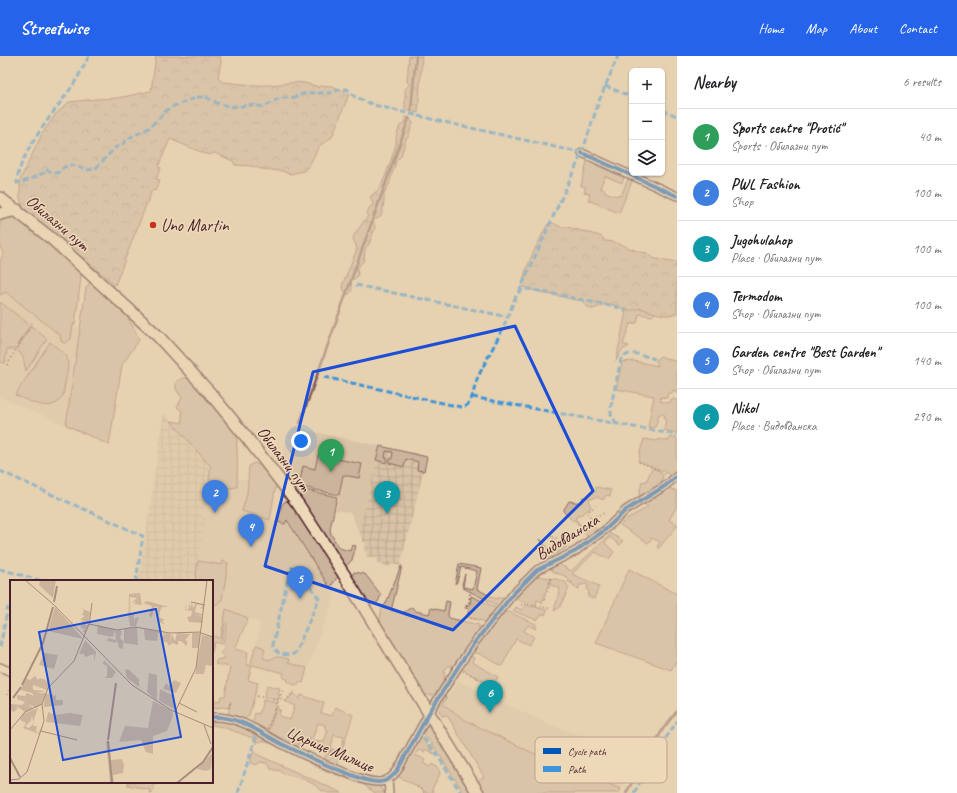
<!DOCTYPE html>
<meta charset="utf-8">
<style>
body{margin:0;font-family:Caveat,sans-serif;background:#f2f2f2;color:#202124}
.controls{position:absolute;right:12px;top:12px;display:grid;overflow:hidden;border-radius:6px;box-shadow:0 1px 3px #0004}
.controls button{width:36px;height:36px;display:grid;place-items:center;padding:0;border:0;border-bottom:1px solid #e0e0e0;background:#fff;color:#202124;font:20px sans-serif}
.you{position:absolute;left:301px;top:385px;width:14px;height:14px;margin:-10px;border:3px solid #fff;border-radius:50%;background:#1a73e8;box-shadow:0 0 0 6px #1a73e833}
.badge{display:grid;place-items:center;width:26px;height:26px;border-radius:50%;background:#2563eb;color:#fff;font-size:13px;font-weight:700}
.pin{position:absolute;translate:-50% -33px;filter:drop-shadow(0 1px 2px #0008)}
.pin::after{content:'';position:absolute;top:21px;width:14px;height:12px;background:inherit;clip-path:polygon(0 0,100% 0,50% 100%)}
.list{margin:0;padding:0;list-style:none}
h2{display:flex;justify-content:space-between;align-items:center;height:52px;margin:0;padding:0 16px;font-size:17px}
h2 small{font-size:13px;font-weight:400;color:#757577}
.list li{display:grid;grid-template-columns:26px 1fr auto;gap:12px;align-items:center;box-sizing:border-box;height:56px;padding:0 16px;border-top:1px solid #e0e0e0}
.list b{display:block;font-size:15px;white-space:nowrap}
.list p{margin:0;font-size:13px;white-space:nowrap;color:#757577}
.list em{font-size:13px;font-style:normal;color:#757577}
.icon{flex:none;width:22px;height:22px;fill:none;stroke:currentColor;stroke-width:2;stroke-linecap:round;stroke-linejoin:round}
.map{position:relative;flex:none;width:677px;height:737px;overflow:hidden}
header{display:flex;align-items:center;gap:24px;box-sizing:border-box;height:56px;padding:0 20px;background:#2563eb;color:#fff}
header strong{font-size:19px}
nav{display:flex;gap:22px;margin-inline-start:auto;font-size:14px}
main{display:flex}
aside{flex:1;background:#fff}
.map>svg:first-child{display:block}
.built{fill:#d9c3a6}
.industrial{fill:url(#industrial-grid)}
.grass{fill:#ccb49c;stroke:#8b6a64;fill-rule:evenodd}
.forest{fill:url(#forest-crowns);stroke:#8b6a64}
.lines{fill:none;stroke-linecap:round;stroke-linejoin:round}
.stream{stroke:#84615d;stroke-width:2.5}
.street-casing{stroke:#4a1f2b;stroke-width:10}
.primary-casing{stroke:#4a1f2b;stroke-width:14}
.path{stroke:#4a1f2b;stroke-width:1.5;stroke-dasharray:1 3;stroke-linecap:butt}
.street{stroke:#edd9b7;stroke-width:7}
.primary{stroke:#edd9b7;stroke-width:11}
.quiet{stroke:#4194d7;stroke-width:3;stroke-dasharray:6 3;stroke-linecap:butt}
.cycleway-casing{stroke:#edd9b7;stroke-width:6}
.cycleway{stroke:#0057b8;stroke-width:4}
.marked{fill:none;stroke:#1d4ed8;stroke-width:3;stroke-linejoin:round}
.poi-dot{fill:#c8321e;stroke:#edd9b7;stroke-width:1.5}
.labels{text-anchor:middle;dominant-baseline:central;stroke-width:3;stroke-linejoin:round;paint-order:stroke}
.street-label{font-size:17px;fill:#4a1f2b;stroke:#edd9b7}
.poi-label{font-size:17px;fill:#4a1f2b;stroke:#edd9b7;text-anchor:start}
.inset-river{fill:none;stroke:#ab8d7e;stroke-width:2}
.inset-road{fill:none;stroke:#a88a7b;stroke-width:1}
.view{fill:#1d4ed8;fill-opacity:0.15;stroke:#1d4ed8;stroke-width:2}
.inset-edge{fill:none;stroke:#4a1f2b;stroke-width:2}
.key{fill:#edd9b7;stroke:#bca18d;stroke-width:1}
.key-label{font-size:11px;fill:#4a1f2b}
</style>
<header>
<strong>Streetwise</strong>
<nav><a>Home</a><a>Map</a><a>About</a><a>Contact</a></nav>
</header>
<main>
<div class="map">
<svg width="677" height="737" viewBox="0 0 677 737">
<defs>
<pattern id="industrial-grid" width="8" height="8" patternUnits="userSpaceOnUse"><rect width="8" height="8" fill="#d9c3a6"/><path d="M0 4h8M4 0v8" fill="none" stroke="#bca78f"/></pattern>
<pattern id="forest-crowns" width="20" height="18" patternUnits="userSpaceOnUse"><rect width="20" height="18" fill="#ccb49c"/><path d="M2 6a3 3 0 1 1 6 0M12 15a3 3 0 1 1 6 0" fill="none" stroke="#a8927f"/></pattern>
</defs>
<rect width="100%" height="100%" fill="#e6d2b1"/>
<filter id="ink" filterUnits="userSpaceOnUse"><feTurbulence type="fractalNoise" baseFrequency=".025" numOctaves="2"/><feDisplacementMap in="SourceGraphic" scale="8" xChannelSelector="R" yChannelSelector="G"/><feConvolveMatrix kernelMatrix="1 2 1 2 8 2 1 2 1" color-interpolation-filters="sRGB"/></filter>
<g filter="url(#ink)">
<!-- built -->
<path class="built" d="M0 205 80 273 66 369 0 341Z
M292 371 380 390 359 476 351 457 336 454 339 439 299 431 280 402Z
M210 417 251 425 245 457 285 468 286 464 335 539 307 612 288 607 284 617 251 609 261 567 226 554 221 582 212 580V525H195L204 462 202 461 204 449H206Z
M459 625 518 654 554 670 639 700 621 733 558 708 465 664 443 648Z"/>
<!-- industrial -->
<path class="industrial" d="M164 357 211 411 205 449H204L202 461 205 462 195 525H139Z
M380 390 427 401 400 510 391 508 390 511 376 507 377 503 366 500 367 496 364 495 366 487 363 486V483L359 476Z"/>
<!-- grass -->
<path class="grass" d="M587 105 624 122 622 127 605 120 600 132 605 134V136L616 140 617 139 621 140 628 123 632 125 619 157 588 144 590 138 584 136 586 131 581 130Z
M14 161 19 163 79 212 81 221 75 269 73 268 71 283 65 287 62 286 60 282 61 280 6 236 0 239V206L3 198 0 189V166L6 162Z
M90 226H94C114 246 129 257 139 284L122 309 109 389 66 369 86 232Z
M0 246 30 269 16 293H7L5 307 0 306Z
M627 250 657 255 652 260 639 258 637 267 630 268 623 288 629 290 621 295 616 305Z
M31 270 47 283 26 315 23 301 17 293Z
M50 286 66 299C70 308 67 317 65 327 64 331 64 336 63 339 54 360 28 344 15 339Z
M660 300 677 306V338V335L673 334 672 337H668L667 342 661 341 660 345 670 347 671 343 677 344V377L664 374 666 363H664L665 359 659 358 655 372 648 371 654 340 616 333 622 306 634 305 658 310 656 304Z
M183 322H188L197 331 236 376C238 383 236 388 237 395 238 407 237 419 237 431L222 433 223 427 209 424 211 411 171 365 182 367V355L177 351 182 342 176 333V328L178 324Z
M670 381 677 382V419L673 422 662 413 661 414 638 405 640 400 639 399 644 383 658 385 659 383 669 385Z
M380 390 427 401 424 415 417 414 418 406 406 403 404 411 389 407 390 403H392L393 396 386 395 385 402H387L386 407 376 404Z
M318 399 362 408 359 422 343 419 339 439 302 431 301 433 337 441 330 473 331 478 339 492 350 495 352 489 356 490 352 504 344 512 288 427 299 429 303 410 315 413Z
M254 407 261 410 276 428 270 464 242 455 247 438 249 410Z
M652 412C657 414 661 415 663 420L661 427 662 429 638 444 642 425 646 426Z
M596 431 611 434 610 440 606 439 603 444 597 441 590 443 589 446 591 452 575 462 585 475 593 469 597 474 587 480 575 464 573 465 563 455 569 445 582 447 583 441 588 442 596 435Z
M668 432 677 435V450L669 464 677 468V470L659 492 657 491 660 486 652 482 648 487 620 469 627 463 648 451 643 447Z
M288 445 324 497 338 520 330 532 287 464 285 468 278 466 282 449 284 446Z
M611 478 623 485 620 489 610 481 605 487 614 496 609 503 595 496 572 518 599 530 594 543 588 541 589 535 587 534 588 529 583 528V529H579V533C573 531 569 523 565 520 560 517 555 519 551 513L559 508 571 515Z
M540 483 550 494 558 487 564 489 566 492 557 497 559 501 546 507 543 500 549 495Z
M198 505 222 509 223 505 228 507 222 544 217 548 212 549V525H195Z
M459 508 481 512 477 533 496 543 497 542H505L509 540 499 550 463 532 462 528 465 518 463 531 473 533 477 515 461 511 457 526 455 528Z
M401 510H402L391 555 403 557 412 551 415 555 429 558 431 552 444 555 446 545 450 546 448 558 449 562 479 569V576L453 610H448L444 615C446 624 441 634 433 639H426L424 637 380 565 381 555 386 547Z
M629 513 677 538V604L671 614 596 587Z
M354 516 365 518 381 539 378 546 375 548 369 546 353 523V518Z
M538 520 551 522 542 546 537 544 536 549 521 545 516 543 525 531Z
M552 522 565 526 569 532 560 551 554 555 560 532 550 529Z
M471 540 493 550 496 554 484 569 483 565 467 561 469 553 465 552 466 550 470 548Z
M526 549 547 554 545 559 542 558 537 564 513 555 516 551 521 554Z
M226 553 248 562 235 593 248 596 246 609 250 610 256 589 262 591 265 593 263 602C271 606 272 601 279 601 282 601 286 603 289 603L288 607 307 612 303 627 299 626 298 630 287 626 288 623 283 622 284 617 252 609 248 624 258 627 249 659 245 663 228 659 231 645 228 652 223 651 213 652 215 644 220 645 221 640H225L230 611 215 608 217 604 225 602 220 596 225 592 223 589 227 568H225L221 588 214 586 212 596V580L221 582Z
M505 556H509L536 568V573L528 569 524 575 534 581 529 589 516 583 502 610 478 597 476 598 473 595Z
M470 600 474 602 472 606 498 621 493 630 465 615 461 611Z
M267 629 280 632 278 638 280 639 277 644 264 641Z
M293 637 295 638 299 643 301 639 324 647 321 657 332 660 335 651 353 659 337 710 323 704 327 698 310 690 311 685 319 687 320 685 324 686 328 674 325 673V669L318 667 312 683 310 682 308 689 300 685 297 691 268 677 276 653 278 652 280 656 279 660 290 664 295 650 286 646ZM334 679 344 681 340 695 332 693 330 700 329 699Z
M445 640 447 642 443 648 465 664 535 698 621 733 619 737H483L478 728 479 724 484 721 447 659 442 660C436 650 438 649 445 640Z
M263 644 276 647 277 649 266 676 252 668 255 657 259 658Z
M216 664C229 666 243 668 254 677L253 682 223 671 212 669V665Z
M427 669 429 670 470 737H464L431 686 421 675 425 670Z
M419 679 434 698 425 693 424 696 418 694 416 700 420 701 425 704 423 707 430 711 432 708 439 712 440 718 432 733 433 736V737H426L417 730 397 720Z
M261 680H263L369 728C376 730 382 730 384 737H375L364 729 324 714 266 685C261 685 258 685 255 689L257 683Z
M254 692 256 698 342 737H328L321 734 315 729 302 722 283 718 281 715 270 713 267 707 259 706 257 709 250 707Z
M128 726H155L152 737H149L150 734 128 729Z"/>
<!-- forest -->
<path class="forest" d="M156 0H220L221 5 218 21 222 26C237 27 253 30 269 29 288 28 299 23 318 31 329 27 339 32 349 38L332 81 319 90 310 108 304 115 290 118 282 115 261 113 252 110 235 109 233 105 215 97 208 99 170 83 158 111 161 112 156 123 160 124 155 135 152 134 115 229 23 152 20 142V124L42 78 56 58 69 46 96 43 118 42 151 35Z
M409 0H422L418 57 405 54V33L410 28 407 26Z
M407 61 410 62 413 68 411 71 409 80 406 83 401 100 396 105C395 112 392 116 391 122 389 130 389 129 384 137 384 142 384 158 379 162 377 163 375 163 373 164L375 172 369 188 365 193 364 204 357 213 358 220 351 225 352 234 348 239 345 236 342 230 357 193 356 189 353 183 354 179 368 160 367 158 369 152 372 150 373 148 370 141C372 139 375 137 377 135 385 126 391 103 395 92 397 87 395 81 398 74H399V71L404 67 405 62Z
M551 166 561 171H567L600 180 603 182 605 185C620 185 632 196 647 197L652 202 670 206H677V257C666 263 651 255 640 252 625 259 620 247 606 248 601 249 597 253 591 253L585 249 582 244H575L559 240 546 238 523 231 522 229C526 208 538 188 547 169Z"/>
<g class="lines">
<!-- stream -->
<path class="stream" d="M411 54 416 0
M300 367 409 62
M626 737 663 673 677 655"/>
<!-- street casing -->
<g class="street-casing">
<path id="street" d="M582 97 677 140
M0 611 11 616
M212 661C238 660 258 675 280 687 302 698 324 709 347 717 357 721 369 727 380 726 388 725 392 721 397 715L429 657 458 611 475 586 513 538 537 514 576 495 585 488 605 474 626 454 665 430 677 420
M388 723 389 737"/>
</g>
<!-- primary casing -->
<g class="primary-casing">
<path id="primary" d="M0 142 52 183 158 280 210 337 247 382 298 448 343 517 478 737
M0 158 17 154"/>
</g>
<!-- path -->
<path class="path" d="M7 309 32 267
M639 406 661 415 666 419
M592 463 598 459 606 457
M593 467 594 466 587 456 596 450
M551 480 556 486 565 488 567 491
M553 481 555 480 557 483 555 484
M540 498 543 504
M568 526 570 525 575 532
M548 535 551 522
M466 549 469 547 470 537
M521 549 523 547 549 552
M541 551 546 540
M467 562 481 564
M463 615 493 630
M7 639 11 629
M257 640 276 645
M285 645 295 635
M212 652 214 639
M229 652 230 645
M280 655 276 645 280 643 285 645V646
M268 673 283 633
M309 689 310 684 319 686
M329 699 331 693
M417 731 425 737"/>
<!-- street -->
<use href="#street" class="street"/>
<!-- primary -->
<use href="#primary" class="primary"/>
<!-- quiet -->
<path class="quiet" d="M89 0C83 11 78 22 71 32 55 55 17 100 17 127 27 126 35 120 44 117L45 114 58 117 64 111 71 109 88 114 95 113 115 92 124 87 127 83 149 72 167 54 174 50 198 41H206L217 47 233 51 251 49 264 51 278 43 295 41 306 37H330L338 34 347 33 355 41 374 49 431 63 582 97
M605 30 632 41
M662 54 677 60
M356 229 508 261
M519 236 582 97 599 45 618 0
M324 321 461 351C465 351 467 350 469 347 474 339 474 330 478 321 488 300 500 280 509 258 512 251 514 241 519 236 523 232 529 233 534 234L621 252 626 255
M472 341 677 379
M617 368 611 359V350L621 303C629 293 645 300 655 303
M0 415 143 480 136 525
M292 512C302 514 313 535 319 543L296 595 294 598C286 600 274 599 273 588L287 526Z
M0 513 43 525
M0 591 8 551
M418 675 436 697 461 737
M238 737 258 674
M634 737 655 699 677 665"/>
<!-- cycleway casing -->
<g class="cycleway-casing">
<path id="cycleway" d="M582 97 677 140
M212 661C238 660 258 675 280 687 302 698 324 709 347 717 357 721 369 727 380 726 388 725 392 721 397 715L429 657 458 611 475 586 513 538 537 514 576 495 585 488 605 474 626 454 665 430 677 420"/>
</g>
<!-- cycleway -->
<use href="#cycleway" class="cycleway"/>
</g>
</g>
<!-- marked area -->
<path d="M0 0H677V737H0ZM515 270 593 435 453 574 265 510 313 316Z" fill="#e6d2b1" fill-opacity=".55" fill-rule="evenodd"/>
<path class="marked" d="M515 270 593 435 453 574 265 510 313 316Z"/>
<!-- markers -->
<circle class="poi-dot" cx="153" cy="169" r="4"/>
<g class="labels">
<!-- street labels -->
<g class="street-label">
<text transform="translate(58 167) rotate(40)">Обилазни пут</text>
<text transform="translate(284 403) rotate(53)">Обилазни пут</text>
<text transform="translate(567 481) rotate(-32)">Видовданска</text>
<text transform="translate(330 693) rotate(23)">Царице Милице</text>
</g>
<!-- poi labels -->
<g class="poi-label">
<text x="161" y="169">Uno Martin</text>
</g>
</g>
<!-- overview -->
<g transform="translate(10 524)">
<rect width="203" height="203" fill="#e6d2b1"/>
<path d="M30 0H46L43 18 29 5ZM130 13 132 25 124 24 126 21 121 23 127 18 120 17 119 33 121 23 120 34 124 35V43L125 38 129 37 126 46H120L119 35 118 44 119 14ZM177 22 176 29 178 30 180 22V28L182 22 183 28 186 23 194 25 193 29 188 27 191 28 193 25 187 24 185 32 192 34V36L187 34 192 37H181L182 31 175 30ZM45 27 63 47 73 59 38 51ZM71 28 80 32 78 44 76 42 74 44 78 45 75 53 72 51 75 50 70 47 72 41H75L71 40 70 42 71 39 75 36 72 35 74 30ZM88 45 105 50 103 57 87 54ZM127 47 128 65 113 63V69L109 68 107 60 106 63 97 61 98 58 106 60 105 51 109 50 112 51 110 58 114 62V49ZM134 50V49L151 52 148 53 147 61 135 60ZM152 52 155 53 156 56V53L161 54 160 63 162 54 165 61 167 53 180 54 175 60 177 61V66L171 61H168V65L162 63 159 66 157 62 151 61V57L154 55ZM75 60 86 72 84 82V74L75 77 74 74H69ZM34 73 48 75 44 89 29 85ZM94 80 106 92 102 98H94L97 96V86L93 84ZM118 89 129 99V107L117 98 115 90ZM139 93 147 95V121L137 112ZM25 96 28 100 30 98 36 100 39 107 37 110 23 105V110L36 111 26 113H36L32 123 26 128 18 124 24 129 15 132 5 125 8 128 4 132 0 130 1 124 12 125 15 122 7 119V115L15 116 17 113 24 116 22 113 10 110 16 98 20 100ZM164 100 171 103 166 113 153 109 156 103 159 106ZM150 109 164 116V129L149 121ZM36 114H43L44 117 46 114V120H53V125L34 127V121L38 123 34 121ZM28 128 23 142 22 135 21 141 15 146 19 148 24 143 23 146H27L26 152 28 153 33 145 29 154 13 148 16 143 10 140 13 134Z" fill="#ccb49c"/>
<path d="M137 21 159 27H152L150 31 149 37 155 40 152 41 155 45 147 40 148 27H144L142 37 139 36 142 26 133 23ZM183 36 192 37 193 43 179 42 177 37ZM182 53H190L188 68H182ZM143 121 162 131 163 136 157 151 143 156V174L136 172 131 160 109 162 115 146 138 148ZM38 132 45 135 60 133 73 135 70 146 36 142ZM96 161H99L101 180 112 179 114 185 113 193 103 195 104 203 100 202ZM203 172 201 189 196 191 187 189Z" fill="#ccb49c"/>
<path d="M192 55 203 57V86L196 85 194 94H185Z" fill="#ccb49c"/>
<path class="inset-river" d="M44 22 47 6M12 105 33 63 43 27M3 118 11 107M98 160 106 103M98 161 102 203M0 178 10 197M167 203 193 182 203 167"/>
<path class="inset-road" d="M15 0 43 24 122 105 161 130 203 148M181 22 195 25M79 45 82 23M191 53 203 57M169 123 187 132M165 132 186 88 197 0M194 145 201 164M0 150 15 132 32 124 38 108 64 81 79 44 107 50 125 47 160 53 191 52M31 151 67 160M0 200 9 199 17 192 34 141 32 124"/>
<path class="view" d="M146 29 171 157 53 180 29 52Z"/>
<rect width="203" height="203" class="inset-edge"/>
</g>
<!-- legend -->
<rect x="535" y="681" width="132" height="46" rx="6" class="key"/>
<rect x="543" y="692" width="18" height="6" fill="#0057b8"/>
<rect x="543" y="710" width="18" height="6" fill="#4194d7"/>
<g class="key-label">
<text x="568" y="699">Cycle path</text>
<text x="568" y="717">Path</text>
</g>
</svg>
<div class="controls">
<button>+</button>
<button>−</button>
<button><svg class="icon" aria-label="layers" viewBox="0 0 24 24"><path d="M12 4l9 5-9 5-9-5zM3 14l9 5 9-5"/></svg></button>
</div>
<div class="you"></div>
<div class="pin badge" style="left:331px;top:416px;background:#2e9e5b">1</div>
<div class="pin badge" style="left:215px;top:457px;background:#3f7fe0">2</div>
<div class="pin badge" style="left:387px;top:458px;background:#0f9aa8">3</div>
<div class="pin badge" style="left:251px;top:491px;background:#3f7fe0">4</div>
<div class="pin badge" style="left:300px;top:543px;background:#3f7fe0">5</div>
<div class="pin badge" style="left:490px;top:657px;background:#0f9aa8">6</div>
</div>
<aside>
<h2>Nearby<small>6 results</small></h2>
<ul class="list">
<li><span class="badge" style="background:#2e9e5b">1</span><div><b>Sports centre &quot;Protić&quot;</b><p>Sports · Обилазни пут</p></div><em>40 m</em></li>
<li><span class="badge" style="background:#3f7fe0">2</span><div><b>PWL Fashion</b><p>Shop</p></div><em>100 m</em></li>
<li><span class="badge" style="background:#0f9aa8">3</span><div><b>Jugohulahop</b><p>Place · Обилазни пут</p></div><em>100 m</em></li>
<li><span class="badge" style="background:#3f7fe0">4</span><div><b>Termodom</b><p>Shop · Обилазни пут</p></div><em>100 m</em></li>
<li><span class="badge" style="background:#3f7fe0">5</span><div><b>Garden centre &quot;Best Garden&quot;</b><p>Shop · Обилазни пут</p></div><em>140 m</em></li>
<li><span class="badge" style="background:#0f9aa8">6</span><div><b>Nikol</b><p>Place · Видовданска</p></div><em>290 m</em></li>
</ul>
</aside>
</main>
